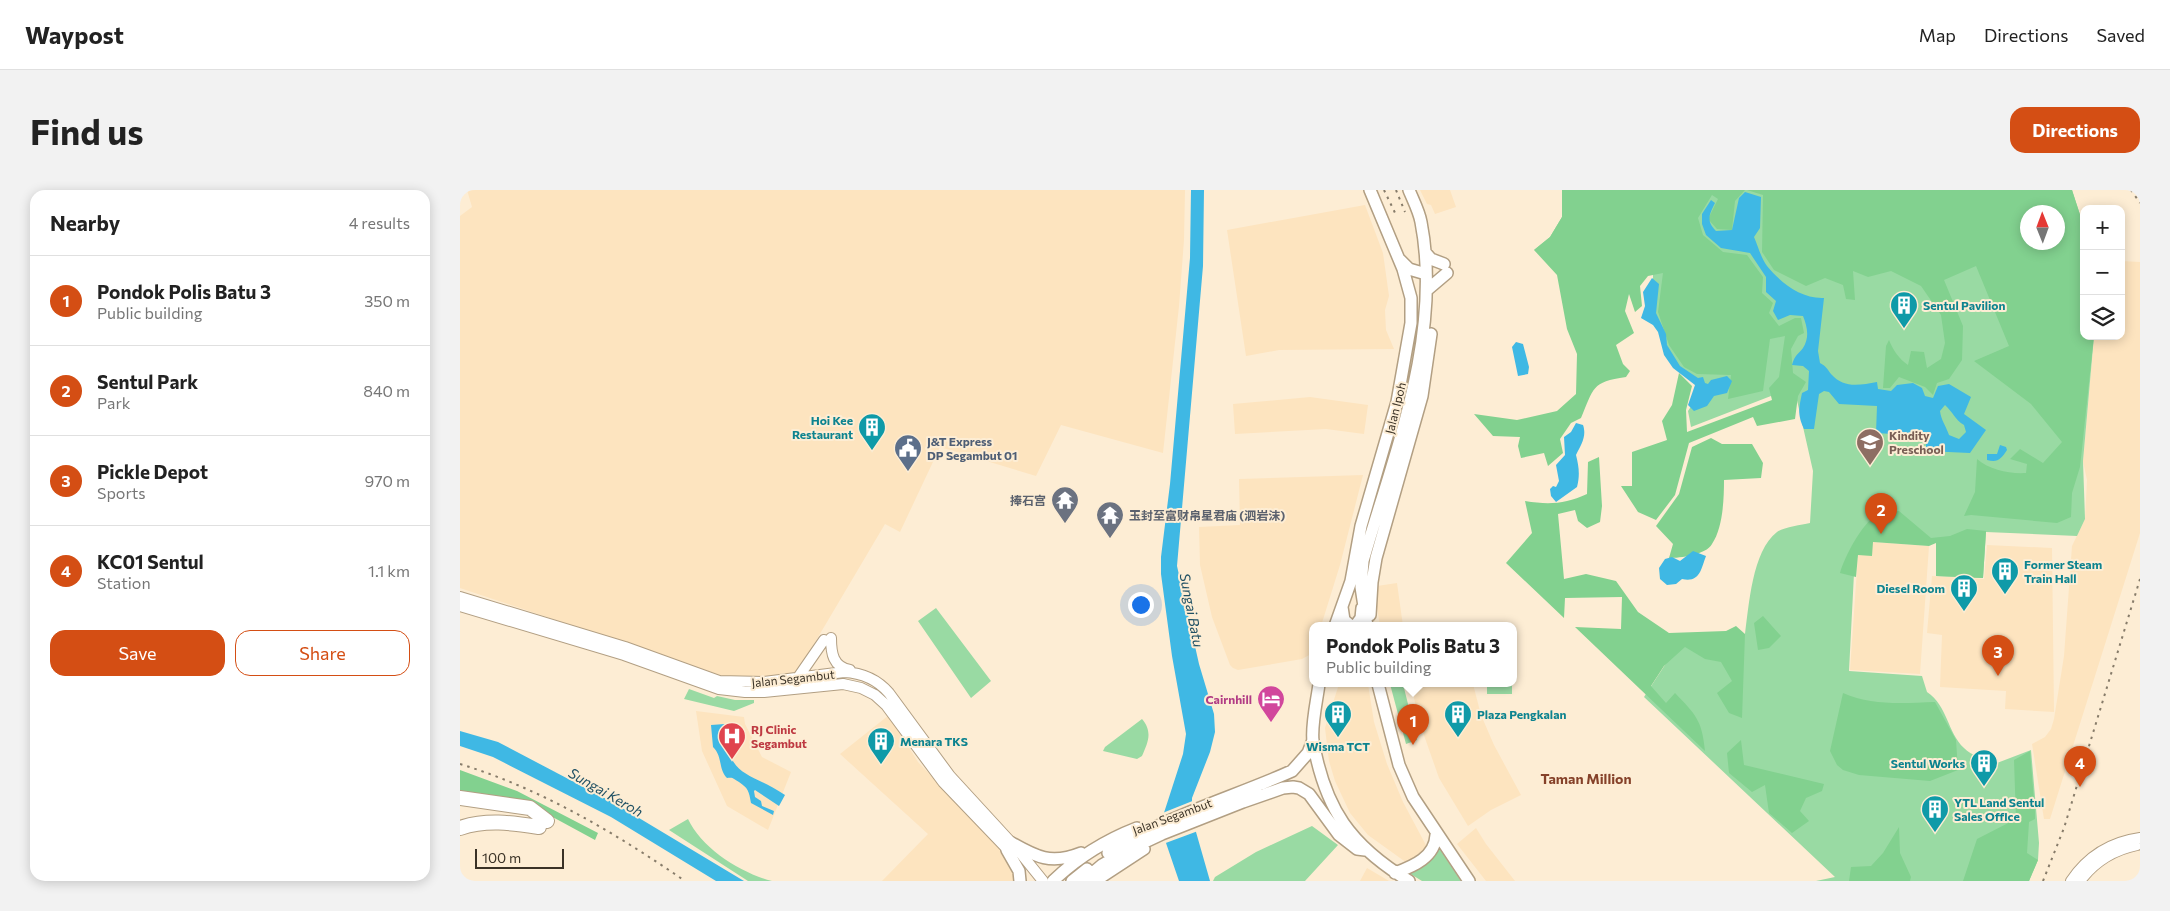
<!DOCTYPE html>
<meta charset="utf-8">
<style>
body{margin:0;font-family:Commissioner,"Noto Sans SC",sans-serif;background:#f2f2f2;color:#222}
.controls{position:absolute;right:15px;top:15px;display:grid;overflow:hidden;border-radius:10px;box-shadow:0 2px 12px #0003}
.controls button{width:45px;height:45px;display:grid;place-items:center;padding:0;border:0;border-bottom:1px solid #e0e0e0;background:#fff;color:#222;font:25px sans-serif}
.compass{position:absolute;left:1560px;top:15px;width:45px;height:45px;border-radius:50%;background:#fff;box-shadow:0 2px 12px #0003;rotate:359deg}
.scale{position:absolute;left:15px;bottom:12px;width:89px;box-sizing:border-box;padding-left:5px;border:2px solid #3a3226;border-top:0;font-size:14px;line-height:18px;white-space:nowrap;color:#3a3226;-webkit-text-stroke:4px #fdedd4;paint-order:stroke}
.you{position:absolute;left:680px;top:414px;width:18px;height:18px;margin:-12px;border:4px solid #fff;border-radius:50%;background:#1a73e8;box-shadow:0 0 0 8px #1a73e833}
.badge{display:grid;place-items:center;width:32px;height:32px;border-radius:50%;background:#d44e14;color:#fff;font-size:16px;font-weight:700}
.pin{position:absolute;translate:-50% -41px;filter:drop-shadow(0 1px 2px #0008)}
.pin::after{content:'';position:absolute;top:26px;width:18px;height:15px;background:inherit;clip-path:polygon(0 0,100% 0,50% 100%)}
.popup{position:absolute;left:849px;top:432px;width:208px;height:65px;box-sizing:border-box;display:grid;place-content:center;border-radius:10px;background:#fff;filter:drop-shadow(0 1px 4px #0005);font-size:16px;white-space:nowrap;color:#767676}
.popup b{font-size:19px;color:#222}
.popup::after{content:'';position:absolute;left:50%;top:100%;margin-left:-10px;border:10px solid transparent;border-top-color:#fff}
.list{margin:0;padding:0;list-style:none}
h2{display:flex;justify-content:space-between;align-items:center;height:65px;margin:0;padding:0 20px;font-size:21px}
h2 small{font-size:16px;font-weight:400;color:#767676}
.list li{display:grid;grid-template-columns:32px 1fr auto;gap:15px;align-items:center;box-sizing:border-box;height:90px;padding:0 20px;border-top:1px solid #e0e0e0}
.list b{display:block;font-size:19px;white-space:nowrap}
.list p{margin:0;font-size:16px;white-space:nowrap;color:#767676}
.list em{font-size:16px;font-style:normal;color:#767676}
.actions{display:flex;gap:10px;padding:15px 20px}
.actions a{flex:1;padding:11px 0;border:1px solid #d44e14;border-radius:15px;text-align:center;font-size:18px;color:#d44e14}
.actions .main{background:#d44e14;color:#fff}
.icon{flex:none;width:28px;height:28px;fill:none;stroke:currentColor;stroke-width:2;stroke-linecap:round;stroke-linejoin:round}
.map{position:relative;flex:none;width:1680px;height:691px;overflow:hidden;border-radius:15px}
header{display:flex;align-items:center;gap:30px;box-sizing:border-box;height:70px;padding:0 25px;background:#fff;border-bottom:1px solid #e0e0e0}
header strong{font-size:24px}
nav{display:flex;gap:28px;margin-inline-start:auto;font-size:18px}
.intro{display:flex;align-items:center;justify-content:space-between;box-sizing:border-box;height:120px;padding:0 30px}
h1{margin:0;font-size:35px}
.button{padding:12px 22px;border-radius:15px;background:#d44e14;color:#fff;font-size:18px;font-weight:700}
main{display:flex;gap:30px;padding:0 30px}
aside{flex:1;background:#fff;border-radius:15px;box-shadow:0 2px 12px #0003}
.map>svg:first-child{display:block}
.built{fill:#fde4bf}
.green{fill:#99daa3;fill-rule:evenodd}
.forest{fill:#82d18f;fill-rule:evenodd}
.water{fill:#3fb8e4;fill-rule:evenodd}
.pier{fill:#fdedd4}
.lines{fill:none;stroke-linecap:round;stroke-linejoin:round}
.secondary-casing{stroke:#b29f83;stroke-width:12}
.primary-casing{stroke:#b29f83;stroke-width:14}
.highway-casing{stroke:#b29f83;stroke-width:16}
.secondary{stroke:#fff;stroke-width:10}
.primary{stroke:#fff;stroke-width:11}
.highway{stroke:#fff;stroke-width:14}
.rail{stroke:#877c6a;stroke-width:2;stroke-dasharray:2.5 5;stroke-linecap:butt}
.labels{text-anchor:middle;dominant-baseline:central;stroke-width:4;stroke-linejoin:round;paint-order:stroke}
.culture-label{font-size:12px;font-weight:bold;fill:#0d838f;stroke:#fdedd4;text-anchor:start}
.street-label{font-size:12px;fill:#3a3226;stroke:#fdedd4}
.education-label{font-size:12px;font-weight:bold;fill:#785e54;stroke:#fdedd4;text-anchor:start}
.service-label{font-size:12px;font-weight:bold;fill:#4e5e75;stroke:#fdedd4;text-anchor:start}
.worship-label{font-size:12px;font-weight:bold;fill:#5b616d;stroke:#fdedd4;text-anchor:end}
.hotel-label{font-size:12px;font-weight:bold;fill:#b23c85;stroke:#fdedd4;text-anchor:end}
.health-label{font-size:12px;font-weight:bold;fill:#be3a42;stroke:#fdedd4;text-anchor:start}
.water-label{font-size:14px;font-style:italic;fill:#215164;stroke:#fdedd4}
.neighbourhood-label{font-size:14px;font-weight:bold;fill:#854129;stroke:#fdedd4}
</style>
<header>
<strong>Waypost</strong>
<nav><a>Map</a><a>Directions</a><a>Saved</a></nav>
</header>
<div class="intro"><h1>Find us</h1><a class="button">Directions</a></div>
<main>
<aside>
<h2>Nearby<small>4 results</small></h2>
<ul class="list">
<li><span class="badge">1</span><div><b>Pondok Polis Batu 3</b><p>Public building</p></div><em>350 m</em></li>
<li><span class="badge">2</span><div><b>Sentul Park</b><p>Park</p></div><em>840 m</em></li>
<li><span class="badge">3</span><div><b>Pickle Depot</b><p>Sports</p></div><em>970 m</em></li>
<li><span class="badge">4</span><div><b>KC01 Sentul</b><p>Station</p></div><em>1.1 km</em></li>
</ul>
<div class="actions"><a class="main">Save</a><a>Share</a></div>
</aside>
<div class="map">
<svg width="1680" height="691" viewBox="0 0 1680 691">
<rect width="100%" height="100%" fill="#fdedd4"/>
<!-- built -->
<path class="built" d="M7 0H725L724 50 719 116 703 263 601 235 576 286 480 257 440 342 425 334 338 481 324 485 287 488 266 487 0 398V26L12 17Z
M960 0H990L996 17 975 24 971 15 967 14Z
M905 15 923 63 929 106 925 120 926 140 934 159 819 160 786 166 767 40Z
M1661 71 1680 72V343L1590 629H1584L1572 554 1585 547 1591 539 1594 529 1604 466 1612 356 1625 329 1627 290 1623 271 1634 146H1661Z
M850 207 908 215 904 244 866 239 775 244 773 214Z
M903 285 880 375 861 436H853V463L842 469 778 480 773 478 770 475 752 427 740 375 739 337 780 335 779 289Z
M1413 352 1469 356 1460 484 1390 480 1398 365Z
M1527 355 1592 358 1594 522 1545 519 1546 501 1480 497 1482 445 1467 443 1472 386 1524 389Z
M937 393 943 436H920L915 405 917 396Z
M879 494H908L914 532 927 574 943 612 968 659V662L947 673 908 645 890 623 875 591 869 571 865 538Z
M951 494H1013L1021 525 1034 555 1061 605 1031 620 1008 636 979 588 959 531Z
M236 521 284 527 285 534 302 567 331 582 308 640 267 616 242 561Z
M429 525 458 572 550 668 555 682 554 691H422L468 644 380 564Z
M1016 638 1026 654 1055 691H1026L997 654Z
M907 678 929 691H900Z"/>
<!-- green -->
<path class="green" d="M1102 0H1612L1624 37V146H1634L1623 271 1625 329 1617 346 1526 342 1523 388 1476 386V353L1415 348 1395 364 1389 481 1462 486 1467 502C1488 516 1487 542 1504 558 1511 566 1527 569 1537 573L1571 560 1579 653 1578 670 1569 691H1356L1375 687 1184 507 1220 452 1285 444C1289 416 1292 361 1317 342 1324 337 1341 335 1350 333L1353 281 1334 197 1231 237 1228 221 1244 197 1215 174 1193 124V79L1074 60 1090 47 1102 27ZM1568 22H1598V52H1568Z
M476 418 531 491 511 508 458 431Z
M930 494H943L957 550 946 554Z
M1027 494H1052V504H1027Z
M229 499 254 508 257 506 275 510H294V513L274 521 224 509Z
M682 529C693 542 688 552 682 566L677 569 643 561 645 557Z
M228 629C242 659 281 683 312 691H288L209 640Z
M852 636 878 655 845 691H753L755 687 796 662Z
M979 658 1001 691H962L949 683Z"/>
<!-- forest -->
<path class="forest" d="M1102 0H1285L1275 11 1272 40 1257 39 1248 29 1258 9 1252 5 1238 28 1243 45 1263 62 1287 65 1303 87 1302 103 1313 113 1309 123 1319 136 1335 128H1341L1344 143 1338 146 1331 159 1333 183 1346 192 1338 206 1335 229 1297 236 1293 227 1229 253 1215 305 1196 330 1178 322 1161 296H1172V262L1207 250 1202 231 1212 215 1219 183 1232 196 1226 220 1227 242 1312 210 1309 198 1319 187 1325 146 1310 149 1303 201 1268 209 1271 185 1237 184 1224 177 1209 155 1198 122 1203 83 1188 86 1180 96 1182 116 1175 122 1169 104 1165 121 1174 143 1156 155 1163 174 1170 181 1166 187C1131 192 1134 198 1121 228L1111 233 1100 249 1103 263 1088 276 1084 263 1061 268 1058 256 1060 247 1033 246 1014 224 1057 230 1097 221 1116 204 1117 164 1107 139 1097 85 1074 60 1090 47 1102 27Z
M1287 0H1612L1624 37V146H1634L1620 277 1612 303 1611 327 1597 333 1511 325 1504 326 1515 302 1517 269C1530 280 1549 284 1566 283L1567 274 1550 269 1560 259 1583 273 1602 252 1571 214 1514 171 1549 156 1516 76 1484 90 1503 136 1502 170 1489 189 1477 193 1473 205 1465 197 1439 187 1430 198H1423L1426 156 1429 150C1433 160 1439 169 1448 175L1451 161 1464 162 1467 178 1481 169 1485 153 1481 125 1461 96 1431 81 1408 87 1393 81 1395 110 1386 109 1383 95 1365 88 1346 96 1314 80 1302 62 1303 5ZM1568 22H1598V52H1568Z
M1251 248 1262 254H1292L1303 273 1301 288 1264 290C1264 309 1263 338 1252 354 1246 365 1220 368 1209 368L1213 354 1196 336 1219 304 1232 257Z
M1139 267 1142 316 1140 332 1127 338 1118 331 1115 320 1098 324 1104 389 1126 384 1156 391 1178 422 1209 443 1266 441 1276 436 1285 444 1282 528 1269 523 1257 503 1272 491 1261 472 1245 469 1225 457 1204 476 1191 496 1206 513 1215 503C1236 525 1242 530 1245 561L1115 437 1161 439 1162 407 1105 408 1104 428 1046 373 1072 343 1065 311C1089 315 1105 314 1127 304L1128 272Z
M1439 321 1471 348 1490 346 1507 339 1526 341 1523 388 1476 386V353L1469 356 1413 352 1412 366 1398 365 1396 387 1380 383C1384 368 1402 333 1416 326 1423 323 1431 322 1439 321Z
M1303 426 1321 446 1309 458 1298 460 1294 433Z
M1383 503C1412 516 1443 513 1475 512L1496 550 1498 580 1470 591 1399 585 1383 580 1377 575 1370 561Z
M1281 550 1284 575 1364 594 1362 601 1346 608 1340 621 1349 631 1332 643 1309 623 1305 595 1292 602 1269 583 1267 563Z
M1570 561 1575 622V629L1569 632 1567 663 1578 670 1569 691H1503L1517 649 1556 629 1554 570Z
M0 580 57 601 138 643 135 650 65 612 0 604Z
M1439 637 1440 663 1451 687 1450 691H1389L1391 677 1411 676 1423 663Z"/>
<!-- water -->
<path class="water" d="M731 0H744L743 76 717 376 739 474 754 524 755 542 750 562 732 608V625L736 642 750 691H719L706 653 702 629 723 564 726 544 712 466 701 384V367L710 294 730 68Z
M1285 2 1301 7 1300 38 1294 47C1298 56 1301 68 1307 76 1321 93 1341 109 1364 108L1358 161 1360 173C1366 176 1367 179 1371 184 1384 199 1400 195 1417 192L1418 199 1431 201 1437 195 1453 193 1462 198 1465 206 1473 208 1478 196 1489 194 1511 207 1504 224 1526 240 1510 263 1466 261V246L1416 243 1417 216 1379 214 1369 202 1364 201 1359 204 1354 239H1344C1337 224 1339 218 1342 203L1348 200 1349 181 1343 176 1332 175C1335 164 1338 165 1343 158 1350 147 1347 136 1343 126L1330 125 1318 130 1313 121 1316 111 1306 102V87L1290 63 1261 58 1246 45 1242 34V24L1251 10 1255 13C1249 25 1246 31 1256 41L1272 40 1279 8ZM1485 215C1493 222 1495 230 1504 235L1506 242 1499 249 1489 245C1486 236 1481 230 1480 221Z
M1192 88 1199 94 1196 123 1206 144 1207 155 1220 176 1238 188 1243 187 1245 193 1248 194 1251 190 1267 186 1272 191 1267 203 1254 206 1247 216 1234 221 1228 215 1235 195 1213 178 1204 165 1198 142 1193 135 1181 128 1185 116 1183 102Z
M1056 152 1063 154 1069 177 1068 184 1058 186 1052 157Z
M1116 233 1123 235C1127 246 1121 255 1116 265 1119 277 1120 285 1117 297L1096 312 1091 306 1090 299 1093 296 1096 297 1099 291 1096 275 1105 265 1104 247 1111 242Z
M1540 255 1546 257 1547 260C1541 269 1538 273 1527 270V264H1537Z
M1233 361 1246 366C1241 379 1240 393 1222 389L1216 394 1207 395 1200 389 1199 378 1205 369 1212 367 1220 371Z
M265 534C268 589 285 579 325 605L319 616 295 600 294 601 295 607 301 611 302 616 314 621 313 625 291 613C289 601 288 598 279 592 273 589 274 587 267 588 258 579 263 567 253 557L251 535Z
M0 541 38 552 154 613 284 691H256L151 627 33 567 0 556Z"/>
<!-- pier -->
<path class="pier" d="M735 610 738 641 703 654 699 630 700 624Z"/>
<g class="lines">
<!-- secondary casing -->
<g class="secondary-casing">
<path id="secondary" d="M0 407 165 457 259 491 304 492 384 482C403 483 417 489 429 503L490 586 558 660 583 691
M0 416 164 465 259 499 285 502H304L383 494 401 498 415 505 426 515 483 592 553 665
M371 448C371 463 373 477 390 480
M337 489 364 450
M1611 691C1628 666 1651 652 1680 648
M1620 691C1634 672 1653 660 1677 655"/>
</g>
<!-- primary casing -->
<g class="primary-casing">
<path id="primary" d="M965 62 971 69 984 74
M940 70 949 79 966 84
M967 100 987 83
M882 417 884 430 891 436H895L901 428 902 418
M910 425 912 392 916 368 962 206 971 144
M875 436 891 391 901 336 937 212 951 133V108L943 79 910 0
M907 436 901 397 903 371C934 264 983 145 961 32 959 21 953 10 949 0
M859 494C857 510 851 535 853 551 865 619 890 655 949 691
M918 494 939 575 953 607 1009 691
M550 652C576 667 591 675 621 663
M547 660 559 681 560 691
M648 663C704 627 771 608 832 581L848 563 853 550
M935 683C954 676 975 667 976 645
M593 691C617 668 646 650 677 638
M612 691 627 679
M623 691 642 675 668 660 702 644 783 612 823 598 833 597 839 598 849 604 879 645 897 659 905 660
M635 691 684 659"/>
</g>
<!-- highway casing -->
<g class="highway-casing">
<path id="highway" d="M0 608 70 618 87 631
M0 638C27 629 52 633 79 637"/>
</g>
<!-- secondary -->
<use href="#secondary" class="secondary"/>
<!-- primary -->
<use href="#primary" class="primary"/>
<!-- highway -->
<use href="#highway" class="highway"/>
<!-- rail -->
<path class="rail" d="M924 0 937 27
M936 0 945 22
M1671 0 1680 13
M0 574C82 599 155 643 225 691
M1583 691 1604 638 1680 389"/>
</g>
<!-- icons -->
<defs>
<g id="building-pin" transform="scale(1.4375)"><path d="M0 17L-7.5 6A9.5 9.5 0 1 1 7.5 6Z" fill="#0f9aa8" stroke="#fdedd4"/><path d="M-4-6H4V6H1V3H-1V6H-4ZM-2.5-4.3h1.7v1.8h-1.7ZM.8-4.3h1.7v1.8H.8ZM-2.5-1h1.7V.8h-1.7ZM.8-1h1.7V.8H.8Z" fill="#fff"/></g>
<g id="school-pin" transform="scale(1.4375)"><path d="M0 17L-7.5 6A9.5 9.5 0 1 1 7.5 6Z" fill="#8d6e63" stroke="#fdedd4"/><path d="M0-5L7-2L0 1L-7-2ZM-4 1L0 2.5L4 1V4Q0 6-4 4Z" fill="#fff"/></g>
<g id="civic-pin" transform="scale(1.4375)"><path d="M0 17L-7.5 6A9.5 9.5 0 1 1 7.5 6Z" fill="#5c6f8a" stroke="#fdedd4"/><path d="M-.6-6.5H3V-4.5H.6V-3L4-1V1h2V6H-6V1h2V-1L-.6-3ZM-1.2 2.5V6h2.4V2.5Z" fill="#fff"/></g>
<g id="temple-pin" transform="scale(1.4375)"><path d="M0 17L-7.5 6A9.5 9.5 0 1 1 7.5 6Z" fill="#6b7280" stroke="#fdedd4"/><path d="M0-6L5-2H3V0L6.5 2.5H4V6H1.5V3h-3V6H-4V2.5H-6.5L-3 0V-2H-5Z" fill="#fff"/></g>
<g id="hotel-pin" transform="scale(1.4375)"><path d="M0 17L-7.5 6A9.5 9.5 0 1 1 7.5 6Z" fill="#d1479c" stroke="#fdedd4"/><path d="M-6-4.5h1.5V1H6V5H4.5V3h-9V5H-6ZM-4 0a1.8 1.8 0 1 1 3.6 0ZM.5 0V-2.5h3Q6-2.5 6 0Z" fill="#fff"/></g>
<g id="hospital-pin" transform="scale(1.4375)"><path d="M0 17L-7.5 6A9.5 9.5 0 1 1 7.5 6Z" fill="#e0444e" stroke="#fdedd4"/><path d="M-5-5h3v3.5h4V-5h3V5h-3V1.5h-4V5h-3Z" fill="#fff"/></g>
</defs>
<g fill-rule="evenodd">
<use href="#building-pin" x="1444" y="115"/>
<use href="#building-pin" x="412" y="237"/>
<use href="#school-pin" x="1410" y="252"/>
<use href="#civic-pin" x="448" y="258"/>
<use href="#temple-pin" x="605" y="310"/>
<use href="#temple-pin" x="650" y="325"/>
<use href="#building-pin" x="1545" y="381"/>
<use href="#building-pin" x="1504" y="398"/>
<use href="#hotel-pin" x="811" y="509"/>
<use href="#building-pin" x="878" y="524"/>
<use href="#building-pin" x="998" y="524"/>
<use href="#hospital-pin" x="272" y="546"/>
<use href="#building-pin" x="421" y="551"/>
<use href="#building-pin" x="1524" y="573"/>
<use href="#building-pin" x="1475" y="619"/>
</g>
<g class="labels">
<!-- culture labels -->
<g class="culture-label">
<text x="1463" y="115">Sentul Pavilion</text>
<text x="393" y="230" text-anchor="end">Hoi Kee<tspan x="393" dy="14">Restaurant</tspan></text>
<text x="1564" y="374">Former Steam<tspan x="1564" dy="14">Train Hall</tspan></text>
<text x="1485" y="398" text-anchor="end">Diesel Room</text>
<text x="1017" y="524">Plaza Pengkalan</text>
<text x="440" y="551">Menara TKS</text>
<text x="878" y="556" text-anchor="middle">Wisma TCT</text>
<text x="1505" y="573" text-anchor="end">Sentul Works</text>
<text x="1494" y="612">YTL Land Sentul<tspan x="1494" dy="14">Sales Office</tspan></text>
</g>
<!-- street labels -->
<g class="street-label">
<text transform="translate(935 218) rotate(-76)">Jalan Ipoh</text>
<text transform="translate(333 488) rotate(-6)">Jalan Segambut</text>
<text transform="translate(712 626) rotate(-20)">Jalan Segambut</text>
</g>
<!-- education labels -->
<g class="education-label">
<text x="1429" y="245">Kindity<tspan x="1429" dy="14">Preschool</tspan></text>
</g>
<!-- service labels -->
<g class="service-label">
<text x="467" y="251">J&amp;T Express<tspan x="467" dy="14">DP Segambut 01</tspan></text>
</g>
<!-- worship labels -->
<g class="worship-label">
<text x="586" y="310">捧石宫</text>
<text x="669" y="325" text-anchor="start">玉封至富财帛星君庙 (泗岩沫)</text>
</g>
<!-- hotel labels -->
<g class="hotel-label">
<text x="792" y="509">Cairnhill</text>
</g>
<!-- health labels -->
<g class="health-label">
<text x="291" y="539">RJ Clinic<tspan x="291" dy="14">Segambut</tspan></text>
</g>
<!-- water labels -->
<g class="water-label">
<text transform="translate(732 420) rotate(79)">Sungai Batu</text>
<text transform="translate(146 602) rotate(30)">Sungai Keroh</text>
</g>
<!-- neighbourhood labels -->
<g class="neighbourhood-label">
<text x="1126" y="588">Taman Million</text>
</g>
</g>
</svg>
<div class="controls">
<button>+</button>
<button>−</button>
<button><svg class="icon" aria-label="layers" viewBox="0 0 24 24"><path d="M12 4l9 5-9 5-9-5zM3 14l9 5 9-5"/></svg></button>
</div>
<svg class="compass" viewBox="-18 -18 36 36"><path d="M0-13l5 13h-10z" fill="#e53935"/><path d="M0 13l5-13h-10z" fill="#767676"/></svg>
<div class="scale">100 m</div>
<div class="you"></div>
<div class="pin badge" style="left:953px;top:555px">1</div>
<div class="popup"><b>Pondok Polis Batu 3</b>Public building</div>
<div class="pin badge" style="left:1421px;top:344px">2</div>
<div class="pin badge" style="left:1538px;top:486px">3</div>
<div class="pin badge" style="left:1620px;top:597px">4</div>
</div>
</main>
